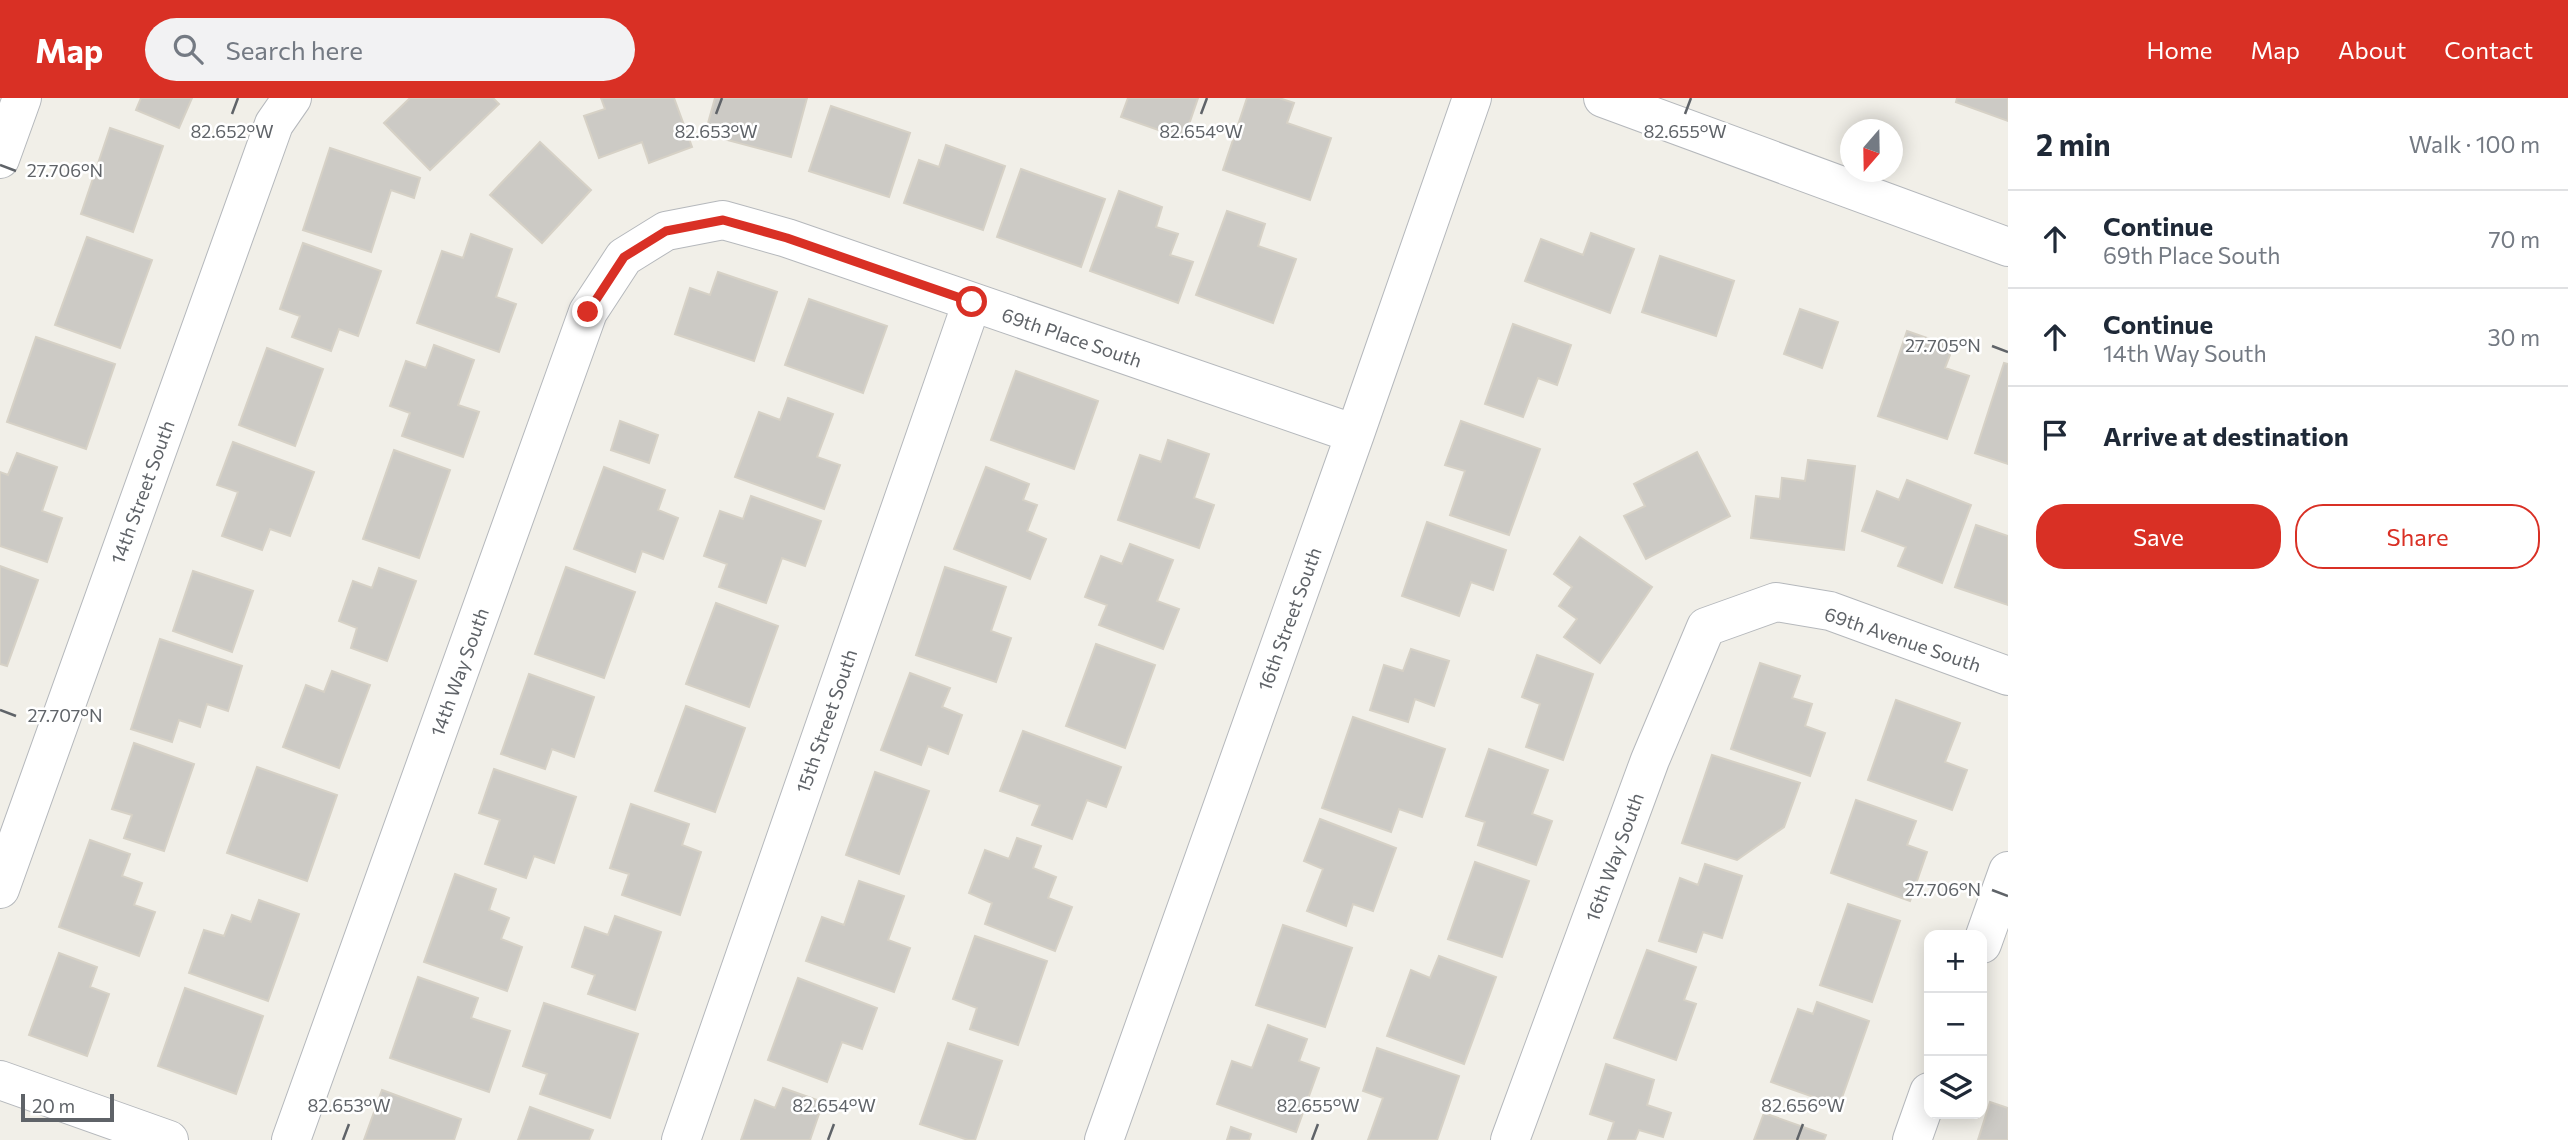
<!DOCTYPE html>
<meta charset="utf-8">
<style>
body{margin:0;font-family:Commissioner,sans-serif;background:#f2f2f3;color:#1f2937}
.controls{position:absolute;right:21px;bottom:21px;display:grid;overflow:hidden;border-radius:14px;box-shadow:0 4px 18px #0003}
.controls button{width:63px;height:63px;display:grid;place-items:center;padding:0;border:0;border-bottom:2px solid #e0e1e3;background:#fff;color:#1f2937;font:35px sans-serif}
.compass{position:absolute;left:1840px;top:21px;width:63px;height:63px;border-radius:50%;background:#fff;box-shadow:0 4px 18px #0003;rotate:200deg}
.scale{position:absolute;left:21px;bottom:18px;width:93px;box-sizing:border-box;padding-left:7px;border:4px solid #5f6368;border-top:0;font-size:19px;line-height:24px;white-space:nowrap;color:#5f6368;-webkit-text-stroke:5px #fff;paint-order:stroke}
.stop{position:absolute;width:21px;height:21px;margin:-16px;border:5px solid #d93025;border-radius:50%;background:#fff}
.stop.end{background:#d93025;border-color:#fff;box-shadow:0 2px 7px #0008}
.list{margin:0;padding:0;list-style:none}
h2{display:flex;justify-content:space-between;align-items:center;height:91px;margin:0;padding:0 28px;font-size:30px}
h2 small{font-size:23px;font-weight:400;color:#747a83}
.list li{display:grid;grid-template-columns:46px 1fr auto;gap:21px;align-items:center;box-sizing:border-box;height:98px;padding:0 28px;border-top:2px solid #e0e1e3}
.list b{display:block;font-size:26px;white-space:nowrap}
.list p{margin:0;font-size:23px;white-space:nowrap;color:#747a83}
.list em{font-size:23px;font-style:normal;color:#747a83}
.actions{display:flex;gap:14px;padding:21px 28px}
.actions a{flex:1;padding:16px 0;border:2px solid #d93025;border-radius:28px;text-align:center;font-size:24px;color:#d93025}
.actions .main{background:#d93025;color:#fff}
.icon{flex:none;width:38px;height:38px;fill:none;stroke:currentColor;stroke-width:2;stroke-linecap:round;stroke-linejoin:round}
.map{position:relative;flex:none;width:2008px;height:1042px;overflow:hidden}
header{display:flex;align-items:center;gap:42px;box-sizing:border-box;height:98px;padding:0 35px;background:#d93025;color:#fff}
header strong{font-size:33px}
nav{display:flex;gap:38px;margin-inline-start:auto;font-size:24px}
.search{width:490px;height:63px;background:#f2f2f3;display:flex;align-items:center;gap:18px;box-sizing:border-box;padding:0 24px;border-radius:38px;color:#747a83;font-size:26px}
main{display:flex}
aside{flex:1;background:#fff}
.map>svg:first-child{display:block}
.building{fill:#cccac5;stroke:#d6d1c6;stroke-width:2}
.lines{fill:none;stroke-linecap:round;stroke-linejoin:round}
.minor-casing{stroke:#b5b8bc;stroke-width:40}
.minor{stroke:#fff;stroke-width:38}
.route{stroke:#d93025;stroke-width:9}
.ticks{fill:none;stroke:#5f6368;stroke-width:2.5}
.labels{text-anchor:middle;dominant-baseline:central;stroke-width:5;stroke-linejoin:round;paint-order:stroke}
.street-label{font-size:19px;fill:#5f6368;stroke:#fff}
.ticks-label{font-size:18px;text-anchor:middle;fill:#5f6368;stroke:#fff;stroke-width:5;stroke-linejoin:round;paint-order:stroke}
</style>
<header>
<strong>Map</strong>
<div class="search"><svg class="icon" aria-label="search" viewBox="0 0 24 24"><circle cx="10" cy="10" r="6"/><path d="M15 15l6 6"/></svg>Search here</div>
<nav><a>Home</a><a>Map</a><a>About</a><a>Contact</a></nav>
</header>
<main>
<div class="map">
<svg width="2008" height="1042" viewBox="0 0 2008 1042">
<rect width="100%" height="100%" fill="#f1efe8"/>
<!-- building -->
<path class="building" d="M141 0H192L179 30 136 12Z
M410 0H493L499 6 430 72 384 25Z
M601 0H674L692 49 649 65 642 44 599 60 584 18 605 11Z
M715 0H807L791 59 705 36Z
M1128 0H1198L1184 41 1121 19Z
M1247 0H1279L1294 5 1287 25 1331 40 1310 102 1223 72Z
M1957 0H2008V23L1956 4Z
M831 8 910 35 889 99 809 73Z
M110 30 163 48 133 134 81 116Z
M540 44 591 92 542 145 490 97Z
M946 47 1005 68 983 132 904 105 919 62 939 69Z
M330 50 420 80 414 100 391 92 371 154 303 132Z
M1021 71 1105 101 1081 169 997 139Z
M1119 93 1162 109 1156 129 1178 136 1170 157 1193 164 1178 205 1090 173Z
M1227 113 1265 126 1258 148 1296 161 1273 225 1196 197Z
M1591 135 1634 151 1610 215 1525 183 1541 141 1583 157Z
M471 136 512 151 496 199 516 206 499 254 417 225 442 153 463 160Z
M87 139 152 162 120 250 55 227Z
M303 145 381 173 358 238 339 231 331 253 292 239 300 218 280 211Z
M1660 158 1734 183 1716 238 1642 214Z
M718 174 777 194 754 263 675 236 690 190 710 197Z
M809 201 887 228 863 295 785 267Z
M1800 211 1838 224 1822 270 1784 256Z
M1513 226 1571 247 1557 287 1538 280 1523 319 1485 306Z
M1907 233 1953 249 1945 270 1969 278 1947 341 1878 318Z
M36 239 115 266 86 351 7 324Z
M434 247 474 262 458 307 479 314 463 359 402 338 410 315 390 308 406 263 426 270Z
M267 250 323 271 295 348 239 327Z
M2004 265 2008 266V366L1975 355Z
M1016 273 1098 303 1074 371 991 342Z
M788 300 833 316 817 359 840 367 824 411 735 379 759 314 780 322Z
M620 323 658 337 649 365 611 352Z
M1461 323 1540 351 1509 437 1450 417 1465 373 1445 367Z
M1168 342 1209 356 1194 400 1214 407 1199 450 1118 422 1140 357 1161 364Z
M233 344 314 374 290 438 270 431 262 452 222 438 238 394 217 387Z
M394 352 450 372 419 460 363 441Z
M1697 354 1730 418 1646 461 1624 418 1645 408 1634 386Z
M17 355 57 369 42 413 62 420 47 464 0 448V374L8 377Z
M1808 362 1855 368 1844 452 1751 440 1756 398 1780 401 1782 380 1805 383Z
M604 369 665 392 658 412 678 420 663 461 642 453 635 474 574 451Z
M986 369 1029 386 1023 402 1037 407 1027 433 1046 441 1030 481 954 451Z
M1907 382 1971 407 1942 485 1898 468 1906 449 1862 433 1877 393 1899 402Z
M751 398 821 423 805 468 782 460 766 505 719 489 727 466 704 458 720 413 743 421Z
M1427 424 1506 452 1493 492 1471 484 1459 518 1402 498Z
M1976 427 2008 438V507L1955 489Z
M1580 439 1652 489 1600 565 1564 539 1577 521 1559 508 1572 489 1554 476Z
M1130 446 1173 462 1157 503 1179 511 1163 551 1099 527 1107 507 1085 499 1101 458 1122 466Z
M0 468 38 482 7 568 0 566Z
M566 469 635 494 604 580 535 556Z
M945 469 1006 489 991 533 1011 540 996 584 916 557Z
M379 470 416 483 387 563 351 550 357 530 339 523 353 483 372 490Z
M193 473 253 493 232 554 173 533Z
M716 505 778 528 749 609 686 586Z
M160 541 242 568 228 613 207 606 200 629 179 622 172 644 131 631Z
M1096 546 1155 567 1125 650 1066 628Z
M1411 551 1449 563 1434 608 1415 601 1408 624 1370 612 1384 567 1403 573Z
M1537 557 1593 576 1563 662 1526 649 1540 606 1522 599Z
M1760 565 1800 578 1792 600 1812 606 1805 628 1825 635 1810 678 1731 651Z
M332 573 370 587 339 670 283 649 306 587 324 594Z
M910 575 950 590 942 609 962 617 948 656 928 648 921 667 881 652Z
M529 576 594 599 574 659 552 651 545 671 501 656Z
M1896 602 1960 625 1945 664 1967 672 1952 712 1868 682Z
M686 608 745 630 715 714 655 693Z
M1353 619 1445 651 1422 719 1399 711 1391 734 1322 710Z
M1023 633 1121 669 1106 709 1087 702 1072 741 1032 727 1040 707 1000 693Z
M134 645 194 666 164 753 124 740 132 717 112 711Z
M1489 651 1548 672 1532 716 1552 723 1536 767 1478 747 1485 724 1466 718Z
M1712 657 1800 685 1784 729 1737 762 1682 745Z
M257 669 337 697 307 783 227 755Z
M494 671 576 699 554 765 534 758 526 780 485 766 500 722 479 715Z
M875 674 929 693 899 776 846 757Z
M1856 702 1916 723 1907 747 1927 754 1910 803 1831 775Z
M631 706 689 726 682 747 701 754 680 817 622 797 629 776 610 770Z
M1320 721 1396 750 1373 813 1353 806 1346 828 1307 813 1323 771 1304 763Z
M1017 740 1041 748 1033 770 1056 779 1048 800 1072 809 1055 853 985 826 992 805 969 795 985 752 1009 761Z
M90 742 130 756 122 778 142 785 134 807 155 814 139 858 59 829Z
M1475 764 1529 783 1502 859 1448 841Z
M1705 766 1742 778 1722 840 1703 834 1696 854 1659 843 1680 780 1698 787Z
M455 776 496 791 489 812 509 820 501 841 522 849 507 893 424 864Z
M859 783 904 798 888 842 910 850 894 894 806 863 822 819 844 827Z
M259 802 299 816 268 903 189 875 204 832 224 838 232 817 251 824Z
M1848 806 1900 823 1872 904 1820 887Z
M615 818 661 834 635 912 588 896 595 877 572 869 585 829 608 837Z
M1283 827 1352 850 1325 929 1256 907Z
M975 838 1047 863 1018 947 970 931 977 910 953 901Z
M1647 852 1696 869 1684 902 1696 906 1676 962 1614 940Z
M59 855 97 869 90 889 109 896 87 958 29 937Z
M1439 858 1496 879 1464 966 1387 938 1411 872 1430 880Z
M418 879 478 900 471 920 510 933 489 994 390 960Z
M798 880 877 910 862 951 842 944 827 984 768 962Z
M185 890 263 918 236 996 158 968Z
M1817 904 1869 923 1839 1008 1771 984 1798 911 1813 916Z
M544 905 638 936 610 1020 540 996 547 976 523 968Z
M1268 927 1307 941 1299 963 1319 970 1296 1034 1217 1006 1232 963 1252 970Z
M948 945 1002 963 975 1042H968L920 1026Z
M1377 950 1459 978 1437 1042H1368L1383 1000 1363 993Z
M1606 966 1654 982 1647 1007 1671 1015 1663 1039 1639 1032 1635 1042H1608L1614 1024 1590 1016Z
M783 990 823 1004 810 1042H741L755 1002 775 1010Z
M382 992 461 1021 454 1042H364Z
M1990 1004 2008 1010V1042H1978Z
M530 1009 593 1032 589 1042H518Z
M1764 1015 1826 1037 1824 1042H1754Z
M1231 1029 1251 1036 1249 1042H1227Z"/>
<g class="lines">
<!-- minor casing -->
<g class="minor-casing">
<path id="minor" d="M1603 0 2008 149
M0 61 22 0
M0 791 274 26 292 0
M1982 846 2008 773
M0 982 169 1042
M291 1042 588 214 624 159 666 133 723 122 787 140 1355 336
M681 1042 972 204
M1104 1042 1355 336 1472 0
M1510 1042 1650 662 1706 529 1776 504 1830 513 2008 578
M1912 1042 1929 994"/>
</g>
<!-- minor -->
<use href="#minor" class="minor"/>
</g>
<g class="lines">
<!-- route -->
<path class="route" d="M588 214 624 159 666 133 723 122 787 140 972 204"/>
</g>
<!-- ticks -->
<path class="ticks" d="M232 16 238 0M716 16 722 0M1201 16 1207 0M1685 16 1691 0M0 67 16 73M1992 248 2008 254M0 612 16 618M1992 792 2008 798M343 1042 349 1026M828 1042 834 1026M1312 1042 1318 1026M1797 1042 1803 1026"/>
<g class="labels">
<!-- street labels -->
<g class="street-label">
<text transform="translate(1072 239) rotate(19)">69th Place South</text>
<text transform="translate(142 394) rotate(-70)">14th Street South</text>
<text transform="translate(1289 521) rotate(-70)">16th Street South</text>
<text transform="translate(1903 541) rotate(19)">69th Avenue South</text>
<text transform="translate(459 574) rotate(-70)">14th Way South</text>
<text transform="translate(826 623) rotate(-71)">15th Street South</text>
<text transform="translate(1614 759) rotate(-70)">16th Way South</text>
</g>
</g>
<g class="ticks-label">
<text x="232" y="40">82.652°W</text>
<text x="716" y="40">82.653°W</text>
<text x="1201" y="40">82.654°W</text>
<text x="1685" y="40">82.655°W</text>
<text x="65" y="79">27.706°N</text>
<text x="1943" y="254">27.705°N</text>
<text x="65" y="624">27.707°N</text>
<text x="1943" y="798">27.706°N</text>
<text x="349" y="1014">82.653°W</text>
<text x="834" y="1014">82.654°W</text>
<text x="1318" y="1014">82.655°W</text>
<text x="1803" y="1014">82.656°W</text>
</g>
</svg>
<div class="controls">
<button>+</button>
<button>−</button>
<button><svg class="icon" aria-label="layers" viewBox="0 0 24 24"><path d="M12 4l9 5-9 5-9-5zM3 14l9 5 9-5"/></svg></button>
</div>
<svg class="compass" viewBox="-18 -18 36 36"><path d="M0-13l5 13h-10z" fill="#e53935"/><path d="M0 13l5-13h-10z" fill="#747a83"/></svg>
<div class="scale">20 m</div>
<div class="stop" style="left:972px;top:204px"></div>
<div class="stop end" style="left:588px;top:214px"></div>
</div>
<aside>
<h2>2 min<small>Walk · 100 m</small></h2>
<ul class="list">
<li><svg class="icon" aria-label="ahead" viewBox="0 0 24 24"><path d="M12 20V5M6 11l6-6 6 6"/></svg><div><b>Continue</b><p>69th Place South</p></div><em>70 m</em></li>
<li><svg class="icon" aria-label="ahead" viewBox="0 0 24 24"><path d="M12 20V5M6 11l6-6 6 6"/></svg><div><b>Continue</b><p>14th Way South</p></div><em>30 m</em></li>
<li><svg class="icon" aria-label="arrive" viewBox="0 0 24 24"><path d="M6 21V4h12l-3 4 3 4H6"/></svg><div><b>Arrive at destination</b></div></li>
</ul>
<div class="actions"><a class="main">Save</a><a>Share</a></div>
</aside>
</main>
